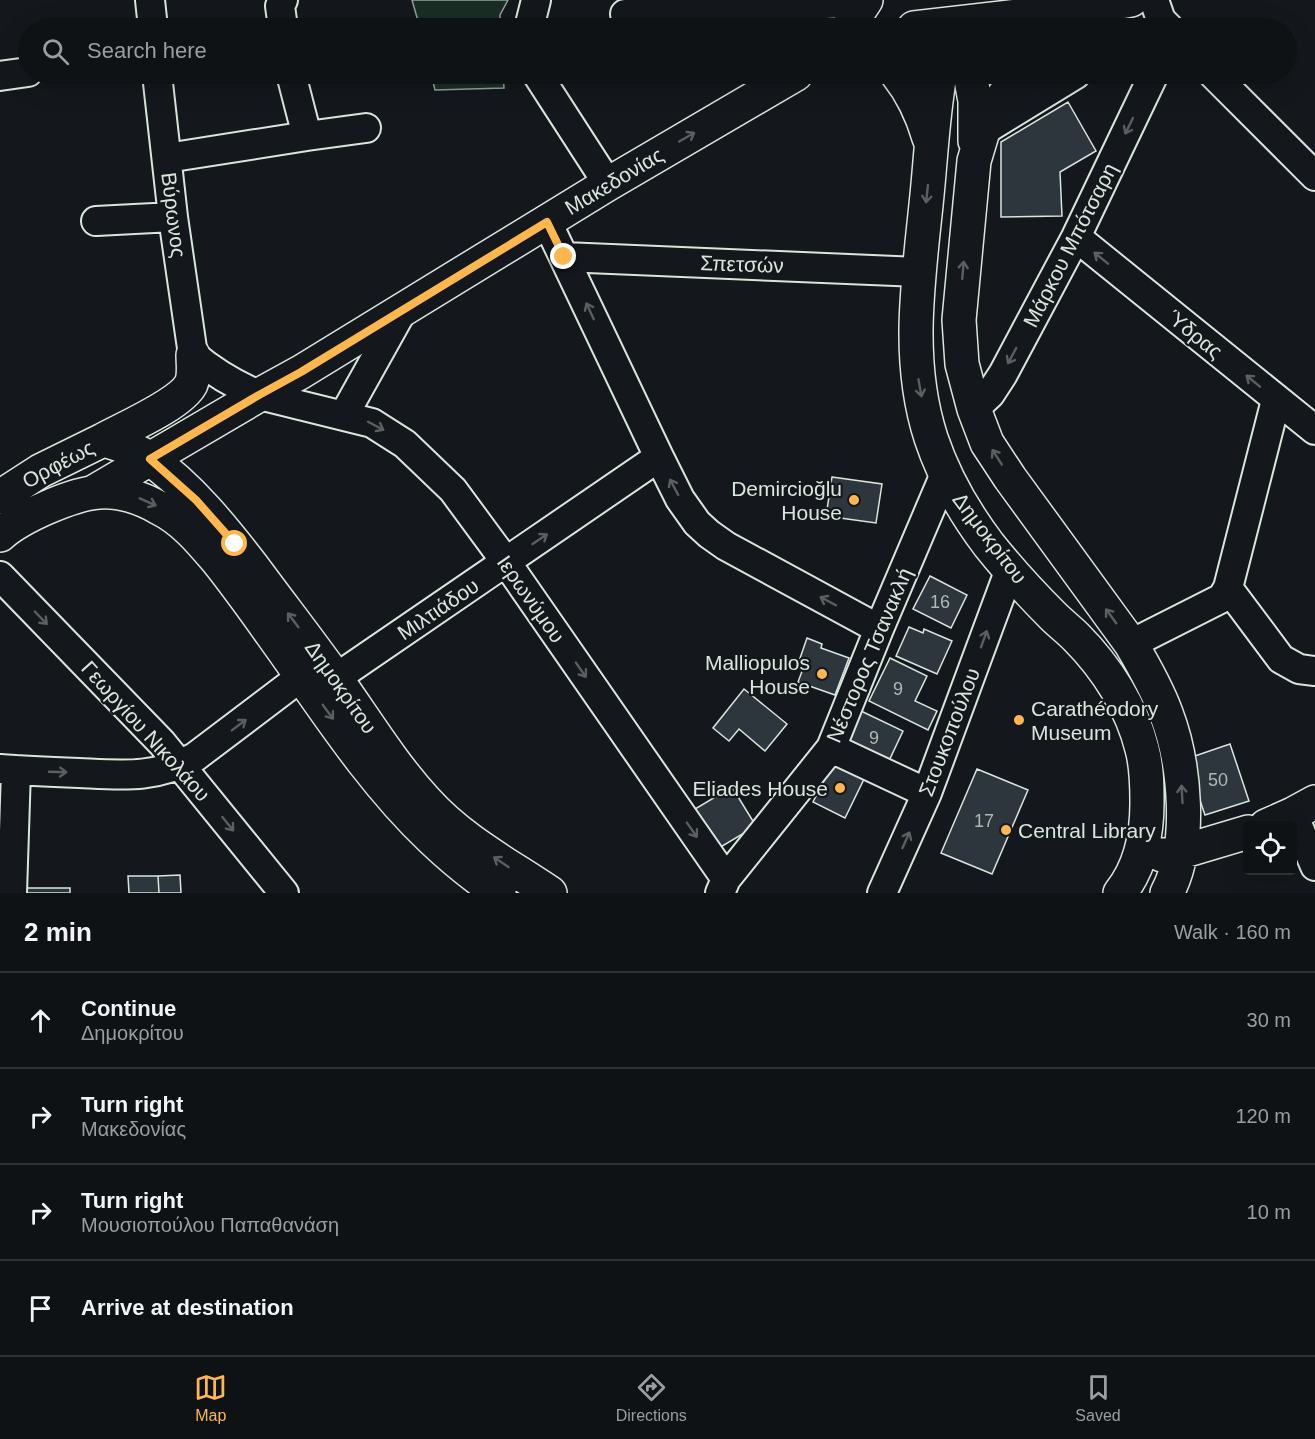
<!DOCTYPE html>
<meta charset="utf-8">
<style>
body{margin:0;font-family:Arial,sans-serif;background:#181b1e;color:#f1f3f6}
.controls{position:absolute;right:18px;bottom:18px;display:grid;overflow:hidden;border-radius:6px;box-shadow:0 6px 24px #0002}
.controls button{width:54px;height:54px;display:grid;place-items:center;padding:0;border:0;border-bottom:2px solid #2f3234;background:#0f1215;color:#f1f3f6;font:30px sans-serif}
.stop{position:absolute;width:18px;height:18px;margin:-14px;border:4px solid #ffb74d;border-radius:50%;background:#fff}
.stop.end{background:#ffb74d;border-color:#fff;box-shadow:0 2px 6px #0008}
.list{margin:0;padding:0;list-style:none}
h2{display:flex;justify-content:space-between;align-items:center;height:78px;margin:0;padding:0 24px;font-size:26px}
h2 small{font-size:20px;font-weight:400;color:#9b9ea0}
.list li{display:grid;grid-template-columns:39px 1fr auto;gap:18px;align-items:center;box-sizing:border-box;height:96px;padding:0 24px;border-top:2px solid #2f3234}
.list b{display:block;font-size:22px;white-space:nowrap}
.list p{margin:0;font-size:20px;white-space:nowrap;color:#9b9ea0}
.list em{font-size:20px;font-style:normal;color:#9b9ea0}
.icon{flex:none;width:33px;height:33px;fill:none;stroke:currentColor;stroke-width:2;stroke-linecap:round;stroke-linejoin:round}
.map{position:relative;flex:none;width:1315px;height:893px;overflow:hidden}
.search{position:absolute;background:#0f1215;box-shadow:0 6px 24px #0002;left:18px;right:18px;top:18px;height:66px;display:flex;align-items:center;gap:15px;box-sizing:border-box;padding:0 21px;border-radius:33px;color:#9b9ea0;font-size:22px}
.sheet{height:462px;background:#0f1215}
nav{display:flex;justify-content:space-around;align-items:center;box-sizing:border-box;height:84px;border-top:2px solid #2f3234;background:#0f1215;font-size:16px;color:#9b9ea0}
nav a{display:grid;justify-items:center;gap:3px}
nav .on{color:#ffb74d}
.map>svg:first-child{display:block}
.green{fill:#1a2d24;stroke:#939e99;stroke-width:1.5}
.building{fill:#2c363c;stroke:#d8e6dc;stroke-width:1.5}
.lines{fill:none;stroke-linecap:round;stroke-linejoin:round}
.minor-casing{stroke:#d8e6dc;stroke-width:32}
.major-casing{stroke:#d8e6dc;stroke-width:36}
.minor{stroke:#14181c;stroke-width:28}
.major{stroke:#14181c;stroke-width:33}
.oneway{stroke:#59605f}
.route{stroke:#ffb74d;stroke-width:8}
.poi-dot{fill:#ffb74d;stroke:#14181c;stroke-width:2}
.labels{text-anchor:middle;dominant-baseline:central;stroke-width:4.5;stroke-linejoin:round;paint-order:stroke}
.number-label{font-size:18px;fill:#adbab4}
.street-label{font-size:21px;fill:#d8e6dc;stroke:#14181c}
.poi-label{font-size:21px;fill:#d8e6dc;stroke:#14181c;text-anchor:end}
</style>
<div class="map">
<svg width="1315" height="893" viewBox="0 0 1315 893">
<rect width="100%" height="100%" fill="#14181c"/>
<!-- green -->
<path class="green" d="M412 0H508L500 15V28H420Z
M431 74H503L504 88 435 90Z"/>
<!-- building -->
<path class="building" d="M1068 102 1096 151 1060 172 1062 216 1001 217V142Z
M832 477 882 484 876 523 826 516Z
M930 576 967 595 951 628 913 609Z
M909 627 923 633 924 629 952 641 937 674 896 656Z
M807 638 822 644 821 648 849 658 835 695 798 682 804 666 798 664Z
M890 658 927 676 915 701 937 711 928 730 869 701Z
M744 689 787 724 765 751 739 729 729 741 713 728Z
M861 711 903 731 887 765 845 746Z
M1230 744 1249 801 1205 815 1186 759Z
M835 759 866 775 845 818 813 802Z
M977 769 1028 790 992 874 941 853Z
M732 787 756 826 719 848 695 809Z
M180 875 181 893H159L158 876Z
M128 876H158L159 893H129Z
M18 888H70V893H18Z"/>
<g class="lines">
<!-- minor casing -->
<g class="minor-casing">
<path id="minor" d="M150 0 153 28
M283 0 280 6 283 28
M1154 0 1161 20 1169 28
M625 14 865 2
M529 28 536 0
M157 74 173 217 193 355C213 372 235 385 259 395L372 423 405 444 453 490 506 562 726 879 720 893
M537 74 608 184
M1213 74 1315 176
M0 76 28 72
M983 131 1076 74
M307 136 366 128
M167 158 307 136 291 74
M96 221 173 217
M547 222 659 457 680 499 697 523 709 534 726 546 879 629
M1076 237 1315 430
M564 257 919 272
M974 409 990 394 1003 374 1076 237 1154 74
M344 415 402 311
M0 576 162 743 284 893
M1228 588 1281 659 1299 669 1315 671
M1131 644 1222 598 1228 588 1276 400
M336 678 659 457
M831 748 927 793
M0 769C26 771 52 772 79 773 122 775 155 779 195 757L302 676
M1293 814 1315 866
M726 879 831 748 879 629 945 474
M12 893 16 770
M882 893 927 793 1010 569"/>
</g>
<!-- major casing -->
<g class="major-casing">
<path id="major" d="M848 28 866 0
M914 28 1087 8 1131 0
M897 74C913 94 922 114 929 138
M940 74C933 113 931 155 927 195 919 277 905 358 931 438 944 477 964 512 989 545 1009 570 1031 594 1053 616 1060 623 1069 630 1076 637 1107 668 1132 708 1142 749 1147 767 1147 786 1147 803 1147 834 1140 868 1120 893
M970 74 975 101V141
M1024 74 1005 94 992 112 983 131 974 161 959 320 962 364 974 409 987 443 1010 478 1131 644C1144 666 1157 689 1166 713 1185 763 1193 845 1167 893
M103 440C125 428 181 404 191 384 195 375 193 364 193 355
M92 493 259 395 301 372 608 184 796 74
M0 497 40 471 103 440C119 444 136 449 150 459 190 487 223 528 253 567 281 605 310 642 337 680 366 721 392 764 426 801 461 840 507 864 550 893
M0 535C20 517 72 494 99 492 119 490 142 498 159 508 183 520 199 539 216 559 241 590 263 622 286 654 331 718 375 785 432 839 453 859 475 877 499 893
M1266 826 1293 814 1315 802
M1162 855H1170L1181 852 1248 832"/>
</g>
<!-- minor -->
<use href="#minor" class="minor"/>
<!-- major -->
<use href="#major" class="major"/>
</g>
<!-- one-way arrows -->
<defs><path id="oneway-shaft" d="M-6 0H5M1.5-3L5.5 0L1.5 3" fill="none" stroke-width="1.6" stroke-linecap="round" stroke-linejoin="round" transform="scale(1.5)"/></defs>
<g class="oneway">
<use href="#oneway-shaft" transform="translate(1129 126) rotate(116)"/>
<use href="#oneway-shaft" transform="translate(687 137) rotate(-30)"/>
<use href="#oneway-shaft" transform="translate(927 194) rotate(96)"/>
<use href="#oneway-shaft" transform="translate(1101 258) rotate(-141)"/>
<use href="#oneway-shaft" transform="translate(963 270) rotate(-85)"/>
<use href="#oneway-shaft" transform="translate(590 311) rotate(-115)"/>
<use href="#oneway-shaft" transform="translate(1012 356) rotate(118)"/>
<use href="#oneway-shaft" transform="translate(1253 381) rotate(-141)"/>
<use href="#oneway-shaft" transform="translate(920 388) rotate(80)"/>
<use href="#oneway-shaft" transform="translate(376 426) rotate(28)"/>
<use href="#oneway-shaft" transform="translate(997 457) rotate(-123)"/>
<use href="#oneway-shaft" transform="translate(674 487) rotate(-118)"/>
<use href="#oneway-shaft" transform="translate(148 502) rotate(24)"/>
<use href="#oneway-shaft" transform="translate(540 539) rotate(-34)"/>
<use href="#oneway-shaft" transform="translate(828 601) rotate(-152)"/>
<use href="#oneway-shaft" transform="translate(1111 616) rotate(-126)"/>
<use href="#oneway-shaft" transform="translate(41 618) rotate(46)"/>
<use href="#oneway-shaft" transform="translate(293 620) rotate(-127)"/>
<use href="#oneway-shaft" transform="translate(984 639) rotate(-70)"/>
<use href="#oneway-shaft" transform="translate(581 670) rotate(55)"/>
<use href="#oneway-shaft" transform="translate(328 712) rotate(54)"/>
<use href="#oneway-shaft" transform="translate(239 725) rotate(-37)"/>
<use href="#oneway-shaft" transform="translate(58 772) rotate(2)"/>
<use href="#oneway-shaft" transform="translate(1182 794) rotate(-93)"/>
<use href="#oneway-shaft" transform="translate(228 824) rotate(51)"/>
<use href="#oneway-shaft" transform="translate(692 830) rotate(55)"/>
<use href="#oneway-shaft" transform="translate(906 840) rotate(-66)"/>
<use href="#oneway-shaft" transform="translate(501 862) rotate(-146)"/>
</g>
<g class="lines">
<!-- route -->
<path class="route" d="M235 544 196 500 150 459 259 395 301 372 547 222 564 257"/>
</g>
<!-- markers -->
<g class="poi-dot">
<circle cx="854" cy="500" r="6"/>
<circle cx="822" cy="674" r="6"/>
<circle cx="1019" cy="720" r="6"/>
<circle cx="840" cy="788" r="6"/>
<circle cx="1006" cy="830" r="6"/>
</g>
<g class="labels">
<!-- number labels -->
<g class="number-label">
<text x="940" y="602">16</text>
<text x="898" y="689">9</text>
<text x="874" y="738">9</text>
<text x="1218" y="780">50</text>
<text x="984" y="821">17</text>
</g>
<!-- street labels -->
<g class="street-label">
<text transform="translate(614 181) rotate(-31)">Μακεδονίας</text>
<text transform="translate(174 215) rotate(83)">Βύρωνος</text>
<text transform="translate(1070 245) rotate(-63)">Μάρκου Μπότσαρη</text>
<text transform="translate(742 264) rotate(2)">Σπετσών</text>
<text transform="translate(1195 334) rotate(39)">Ύδρας</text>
<text transform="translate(58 464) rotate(-28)">Ορφέως</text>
<text transform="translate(990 538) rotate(53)">Δημοκρίτου</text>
<text transform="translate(531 599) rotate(55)">Ιερωνύμου</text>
<text transform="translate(438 609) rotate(-34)">Μιλτιάδου</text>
<text transform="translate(869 655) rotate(-67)">Νέστορος Τσανακλή</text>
<text transform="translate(341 687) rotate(55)">Δημοκρίτου</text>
<text transform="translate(146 731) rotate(48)">Γεωργίου Νικολάου</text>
<text transform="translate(949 732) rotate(-69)">Στουκοπούλου</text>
</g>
<!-- poi labels -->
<g class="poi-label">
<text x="842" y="488">Demircioğlu<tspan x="842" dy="24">House</tspan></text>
<text x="810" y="662">Malliopulos<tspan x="810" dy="24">House</tspan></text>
<text x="1031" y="708" text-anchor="start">Carathéodory<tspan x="1031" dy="24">Museum</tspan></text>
<text x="828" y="788">Eliades House</text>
<text x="1018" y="830" text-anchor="start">Central Library</text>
</g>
</g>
</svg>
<div class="controls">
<button><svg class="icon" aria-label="locate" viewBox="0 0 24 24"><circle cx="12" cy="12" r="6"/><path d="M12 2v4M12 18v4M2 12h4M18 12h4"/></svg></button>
</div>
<div class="stop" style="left:235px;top:544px"></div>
<div class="stop end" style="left:564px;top:257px"></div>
<div class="search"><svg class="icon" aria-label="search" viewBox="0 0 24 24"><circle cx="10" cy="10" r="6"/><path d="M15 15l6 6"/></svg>Search here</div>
</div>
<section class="sheet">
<h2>2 min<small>Walk · 160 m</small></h2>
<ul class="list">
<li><svg class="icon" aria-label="ahead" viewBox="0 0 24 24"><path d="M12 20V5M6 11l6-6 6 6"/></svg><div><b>Continue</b><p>Δημοκρίτου</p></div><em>30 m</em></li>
<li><svg class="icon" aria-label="right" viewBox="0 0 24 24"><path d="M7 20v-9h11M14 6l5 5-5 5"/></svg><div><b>Turn right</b><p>Μακεδονίας</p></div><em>120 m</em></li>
<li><svg class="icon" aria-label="right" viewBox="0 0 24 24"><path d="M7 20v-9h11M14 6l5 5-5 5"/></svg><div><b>Turn right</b><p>Μουσιοπούλου Παπαθανάση</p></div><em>10 m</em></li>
<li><svg class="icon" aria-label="arrive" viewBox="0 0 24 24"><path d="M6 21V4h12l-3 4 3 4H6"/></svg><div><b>Arrive at destination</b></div></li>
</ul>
</section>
<nav>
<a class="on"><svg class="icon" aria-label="map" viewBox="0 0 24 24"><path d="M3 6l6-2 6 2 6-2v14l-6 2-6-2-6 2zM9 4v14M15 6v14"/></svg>Map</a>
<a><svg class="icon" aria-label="directions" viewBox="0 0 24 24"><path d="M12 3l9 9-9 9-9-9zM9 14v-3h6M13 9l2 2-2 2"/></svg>Directions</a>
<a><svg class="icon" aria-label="saved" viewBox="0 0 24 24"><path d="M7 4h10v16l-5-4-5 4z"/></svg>Saved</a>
</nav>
